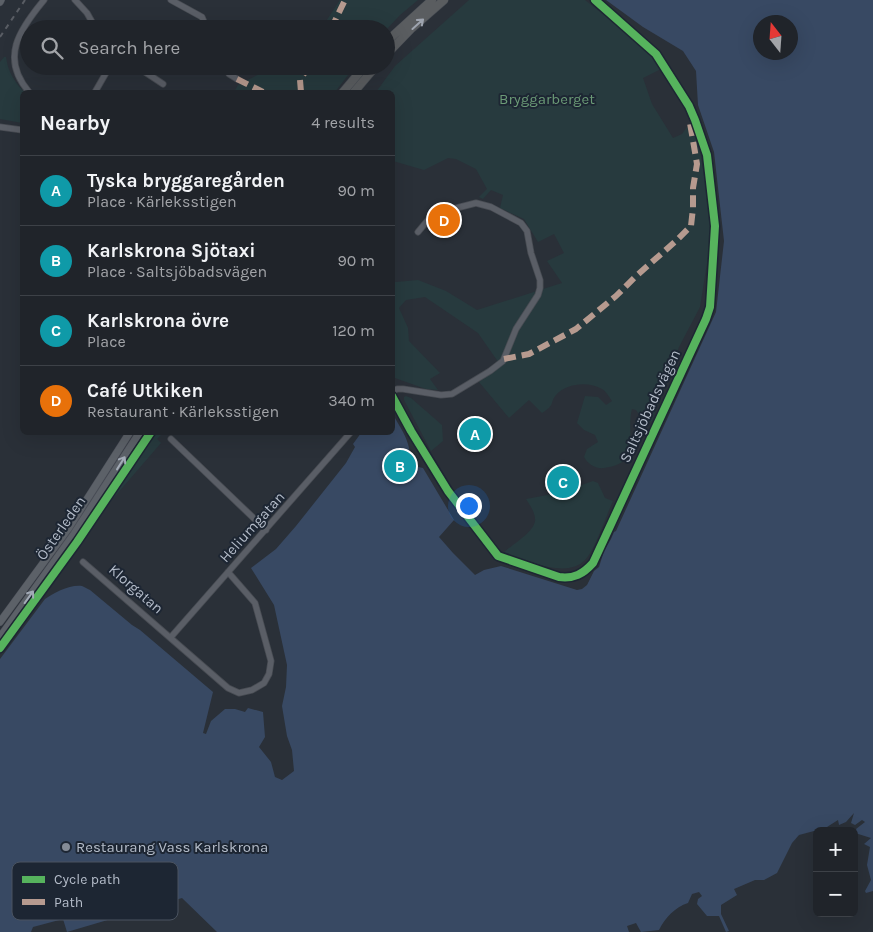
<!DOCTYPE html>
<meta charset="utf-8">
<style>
body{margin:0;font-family:Karla,sans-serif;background:#2d3036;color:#f1f3f6}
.controls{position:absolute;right:15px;bottom:15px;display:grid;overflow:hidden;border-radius:8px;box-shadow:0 5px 20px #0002}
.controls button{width:45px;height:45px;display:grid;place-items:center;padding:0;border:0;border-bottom:1px solid #3d4147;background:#20242a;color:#f1f3f6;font:25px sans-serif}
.compass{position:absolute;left:753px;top:15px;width:45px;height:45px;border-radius:50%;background:#20242a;box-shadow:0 5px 20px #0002;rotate:343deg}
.you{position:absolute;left:468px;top:505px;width:18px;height:18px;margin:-12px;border:4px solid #fff;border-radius:50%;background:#1a73e8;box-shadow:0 0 0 8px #1a73e833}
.badge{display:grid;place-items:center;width:32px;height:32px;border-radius:50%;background:#8c9099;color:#fff;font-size:16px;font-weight:700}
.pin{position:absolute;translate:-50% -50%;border:2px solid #fff;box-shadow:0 1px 5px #0006}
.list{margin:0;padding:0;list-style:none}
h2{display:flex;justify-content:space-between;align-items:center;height:65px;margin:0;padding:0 20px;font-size:21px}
h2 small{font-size:16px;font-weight:400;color:#a2a4a8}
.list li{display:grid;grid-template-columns:32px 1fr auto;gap:15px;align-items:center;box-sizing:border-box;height:70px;padding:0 20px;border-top:1px solid #3d4147}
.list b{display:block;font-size:19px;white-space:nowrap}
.list p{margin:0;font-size:16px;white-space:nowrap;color:#a2a4a8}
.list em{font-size:16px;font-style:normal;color:#a2a4a8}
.icon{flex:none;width:28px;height:28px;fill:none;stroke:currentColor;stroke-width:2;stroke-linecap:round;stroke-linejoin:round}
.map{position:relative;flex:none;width:873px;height:932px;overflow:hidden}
.search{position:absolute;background:#20242a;box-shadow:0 5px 20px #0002;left:20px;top:20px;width:375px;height:55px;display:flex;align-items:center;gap:12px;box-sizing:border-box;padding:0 18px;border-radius:28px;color:#a2a4a8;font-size:19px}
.panel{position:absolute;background:#20242a;box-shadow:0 5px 20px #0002;left:20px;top:90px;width:375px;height:345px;border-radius:8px}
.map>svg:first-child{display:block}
.green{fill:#273a3e}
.water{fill:#384963;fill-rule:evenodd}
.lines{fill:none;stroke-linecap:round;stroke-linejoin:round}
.minor-casing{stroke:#484c53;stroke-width:7}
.major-casing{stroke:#484c55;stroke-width:8}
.highway-casing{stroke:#474c53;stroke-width:9}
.minor{stroke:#5a5e66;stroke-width:5.5}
.major{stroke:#5c6168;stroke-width:7}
.highway{stroke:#5a5d60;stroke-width:8}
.rail{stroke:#595d64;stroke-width:2;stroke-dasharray:5 5;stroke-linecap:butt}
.quiet{stroke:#b69a8f;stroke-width:6;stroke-dasharray:12 6;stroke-linecap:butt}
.cycleway-casing{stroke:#1d2633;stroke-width:11}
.cycleway{stroke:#56b35d;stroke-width:8}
.oneway{stroke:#9ea4af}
.oneway2{stroke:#a2aab6}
.poi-dot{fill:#848b96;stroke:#1d2633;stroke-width:2}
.labels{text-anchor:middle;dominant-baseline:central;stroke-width:4;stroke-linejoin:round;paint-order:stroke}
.park-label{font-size:15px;fill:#6b9a76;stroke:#1d2633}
.street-label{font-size:15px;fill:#b4bcc9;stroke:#1d2633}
.poi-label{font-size:15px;fill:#b4bcc9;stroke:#1d2633;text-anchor:start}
.key{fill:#1d2633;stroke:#4a5360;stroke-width:1}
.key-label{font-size:14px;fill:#b4bcc9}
</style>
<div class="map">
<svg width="873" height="932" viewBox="0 0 873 932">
<rect width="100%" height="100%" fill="#2a3038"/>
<!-- green -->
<path class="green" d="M340 0H418L400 15 386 30V29H321Z
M469 0H585L623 30 652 54 660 65 661 69 643 78 652 104 673 138 682 134 689 124 694 128 700 153 708 198 711 238 700 307 679 347 652 421 645 423 636 410 632 409C625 436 644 463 604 468 595 469 588 464 584 457L587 449 598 442 595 435 584 430 577 423 585 396 598 397 606 405 612 401C610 398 606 391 602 389 589 381 566 383 556 395 549 404 556 404 542 413L529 400 509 418 479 382 501 366 478 333 425 297 406 300 399 308 408 328 409 341 440 373 430 379 438 390 426 389 392 377 393 281 396 282 418 280 446 291 477 310 562 283 547 261 564 253 554 234 538 242 524 219 500 208 503 195 491 190 483 199 479 197 487 189 476 169 456 159 448 158 424 170 393 161 392 92H376L395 66Z
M4 57H6C8 72 14 81 24 92H22V123L0 119V62Z
M275 66H355L335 92H234L238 85Z
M406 396 411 398 442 425 443 441 431 451 404 400V397Z
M153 433H163L157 439 161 443 104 509H102Z
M593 481 598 483 605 498 613 501C606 516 595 550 585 560 566 580 525 559 504 552 512 545 534 532 535 521 536 514 530 505 526 499L558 493Z"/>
<!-- water -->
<path class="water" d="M606 0H873V891L866 893 865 891 871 880 867 865 870 847 864 844 871 838 855 833 856 829 865 822 862 820 855 825 851 823 854 813 846 822 839 825 838 820 827 827 826 831H817V836L814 831 799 835 792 843 777 873 764 880H755L734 889 737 895 721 905V914L729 931 726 932 719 916H707L697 904 698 899 702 896 699 892 692 894 688 903C675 907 665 918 659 930L641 932 636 923 627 926 629 932H217L182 898 67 932 63 919 33 927 31 932H0V659L45 599C53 593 71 584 82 586 85 587 87 589 90 590L132 625 140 630 213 692 203 733 206 734 211 721 225 709H235L245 712 248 708 263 712 265 737 259 747 271 762 275 777 282 780 294 771 292 750 287 736 282 706 286 687 287 665 274 605 251 568 276 549 296 526 346 463 355 447 353 444 361 433 392 432 393 416 395 418C400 427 407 437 409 448 410 454 406 459 409 465L423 468 454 520 439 537 453 553 475 575 484 570 501 566 577 590 582 589 587 585 594 571 599 567 604 551 611 539 614 532 616 531 716 312 724 241 714 152 698 105 696 71 683 51 643 27ZM790 22V52H760V22Z"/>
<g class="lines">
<!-- minor casing -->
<g class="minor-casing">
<path id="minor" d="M75 0 87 13 96 29
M171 0 202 17 207 29
M136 66 163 84
M225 66 229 74 237 79
M29 92C0 58 19 30 44 0
M95 92 110 66
M0 127 22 130
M392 392 397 389H403L441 395 452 394 490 371 503 361 516 329 538 295 540 288V280L531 253 527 231 521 223 491 207 476 203 433 214 418 232
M392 396 411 431 448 491 498 556 559 577C574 579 583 574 593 563L706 319 710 307 715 226 707 155 695 120 689 106 656 54 595 0
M171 439 266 530
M83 562 228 688 239 693 252 690 264 683 269 674 271 661 255 603 228 572
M171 637 351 432"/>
</g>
<!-- major casing -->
<g class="major-casing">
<path id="major" d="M0 2 1 0
M0 622 68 529 130 432
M0 637 74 534 140 432"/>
</g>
<!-- highway casing -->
<g class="highway-casing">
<path id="highway" d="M386 42 432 0
M386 55 412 28 444 0
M343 92 365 66
M354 92 376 66"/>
</g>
<!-- minor -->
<use href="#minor" class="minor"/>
<!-- major -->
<use href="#major" class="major"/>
<!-- highway -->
<use href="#highway" class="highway"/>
<!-- rail -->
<path class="rail" d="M0 37 25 0"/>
<!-- quiet -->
<path class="quiet" d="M331 29 345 0
M237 79 263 92
M301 92 300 80 309 66
M504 359 529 354 576 329 616 296 634 278 678 239 691 226 693 208V188L697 164 690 123"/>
<!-- cycleway casing -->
<g class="cycleway-casing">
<path id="cycleway" d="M392 396 411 431 448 491 498 556 559 577C574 579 583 574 593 563L706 319 710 307 715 226 707 155 695 120 689 106 656 54 595 0
M0 648 77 542 151 432"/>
</g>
<!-- cycleway -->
<use href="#cycleway" class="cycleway"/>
</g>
<!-- one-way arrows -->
<defs><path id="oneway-shaft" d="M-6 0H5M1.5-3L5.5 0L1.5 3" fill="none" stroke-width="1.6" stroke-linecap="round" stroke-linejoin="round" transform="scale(1.25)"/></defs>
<use class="oneway" href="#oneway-shaft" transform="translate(418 24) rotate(-42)"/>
<g class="oneway2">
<use href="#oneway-shaft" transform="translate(121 463) rotate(-58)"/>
<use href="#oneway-shaft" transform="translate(29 597) rotate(-54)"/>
</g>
<!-- markers -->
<circle class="poi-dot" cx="66" cy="847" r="5"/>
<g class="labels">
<!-- park labels -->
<g class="park-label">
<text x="547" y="99">Bryggarberget</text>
</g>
<!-- street labels -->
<g class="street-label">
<text transform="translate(650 406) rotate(-65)">Saltsjöbadsvägen</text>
<text transform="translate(252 527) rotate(-48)">Heliumgatan</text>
<text transform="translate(61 528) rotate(-55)">Österleden</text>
<text transform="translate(136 589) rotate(41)">Klorgatan</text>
</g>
<!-- poi labels -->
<g class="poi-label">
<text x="76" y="847">Restaurang Vass Karlskrona</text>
</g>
</g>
<!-- legend -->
<rect x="12" y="862" width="166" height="58" rx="8" class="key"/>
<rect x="22" y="876" width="23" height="7" fill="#56b35d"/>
<rect x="22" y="899" width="23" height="6" fill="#b69a8f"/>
<g class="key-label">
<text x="54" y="884">Cycle path</text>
<text x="54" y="907">Path</text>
</g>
</svg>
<div class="controls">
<button>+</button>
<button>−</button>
</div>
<svg class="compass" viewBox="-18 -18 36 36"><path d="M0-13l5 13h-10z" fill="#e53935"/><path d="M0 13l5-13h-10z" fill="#a2a4a8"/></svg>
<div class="you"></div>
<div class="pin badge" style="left:475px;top:434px;background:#0f9aa8">A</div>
<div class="pin badge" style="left:400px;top:466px;background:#0f9aa8">B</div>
<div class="pin badge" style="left:563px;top:482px;background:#0f9aa8">C</div>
<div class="pin badge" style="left:444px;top:220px;background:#e8710a">D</div>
<div class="search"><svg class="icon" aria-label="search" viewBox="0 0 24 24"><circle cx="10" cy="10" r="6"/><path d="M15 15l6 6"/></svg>Search here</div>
<section class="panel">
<h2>Nearby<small>4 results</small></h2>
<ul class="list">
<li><span class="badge" style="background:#0f9aa8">A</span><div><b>Tyska bryggaregården</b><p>Place · Kärleksstigen</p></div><em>90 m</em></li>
<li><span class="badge" style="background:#0f9aa8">B</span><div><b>Karlskrona Sjötaxi</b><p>Place · Saltsjöbadsvägen</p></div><em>90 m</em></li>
<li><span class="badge" style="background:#0f9aa8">C</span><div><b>Karlskrona övre</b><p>Place</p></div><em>120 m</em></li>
<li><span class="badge" style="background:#e8710a">D</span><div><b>Café Utkiken</b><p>Restaurant · Kärleksstigen</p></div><em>340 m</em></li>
</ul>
</section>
</div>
